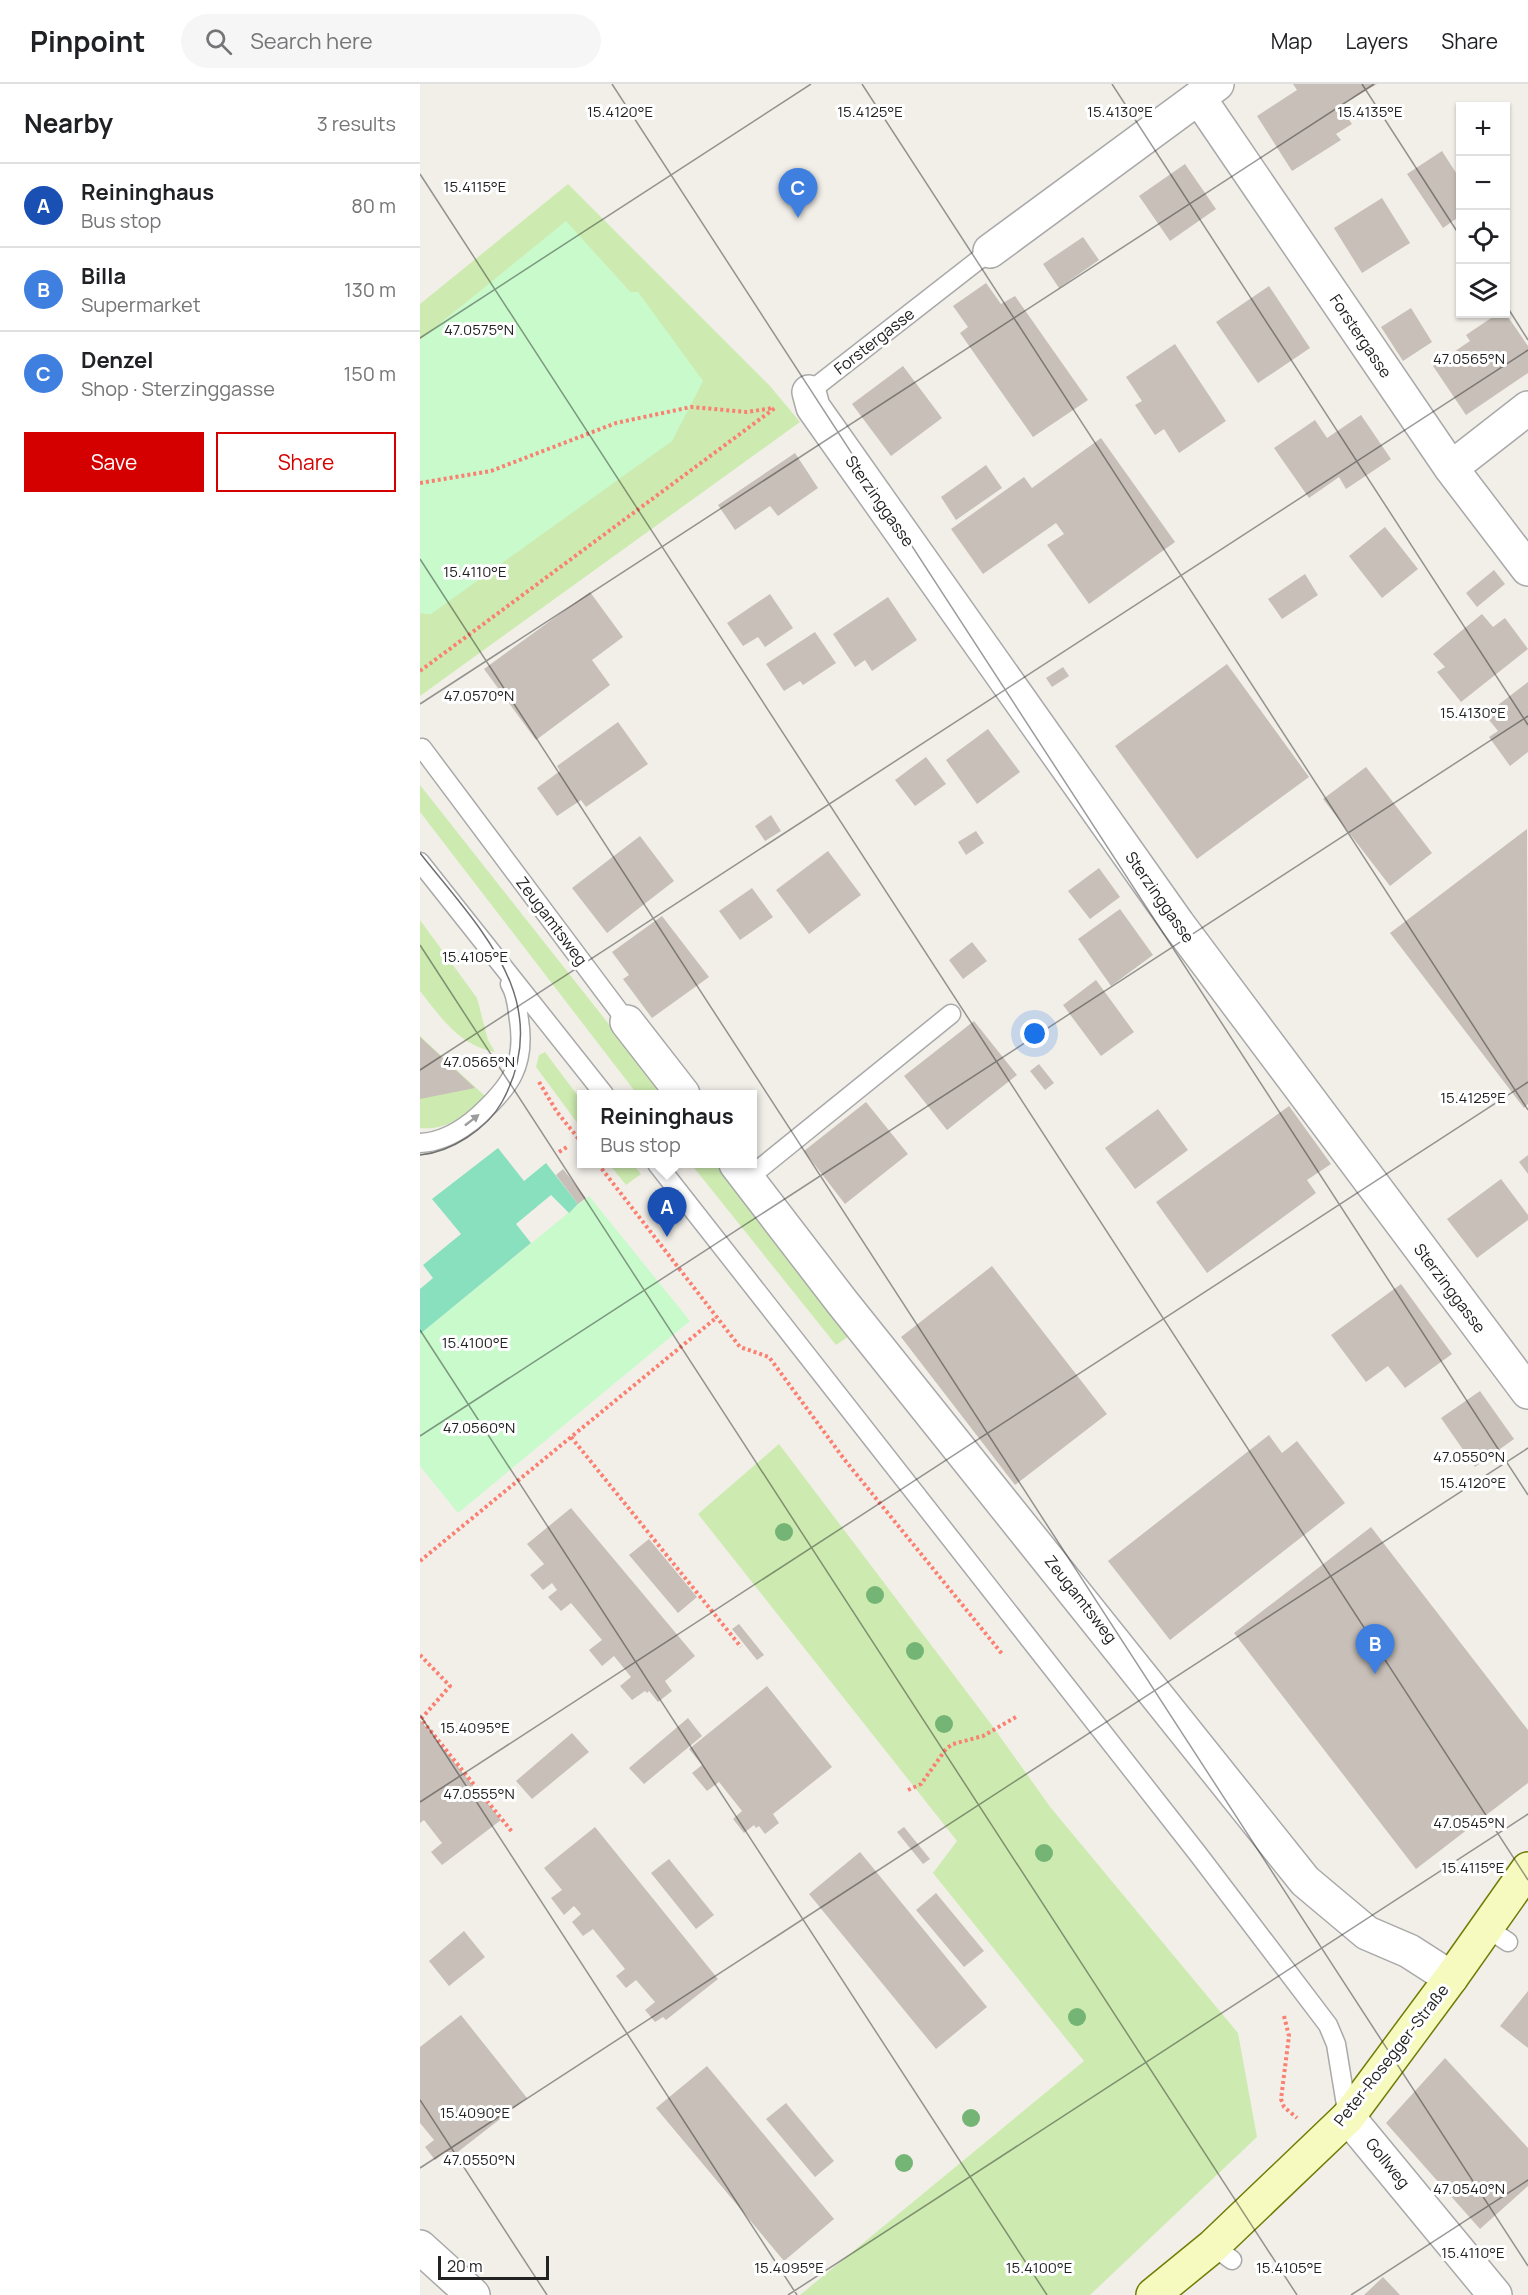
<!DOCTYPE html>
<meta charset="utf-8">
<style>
body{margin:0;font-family:Manrope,sans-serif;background:#f6f6f6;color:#202124}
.controls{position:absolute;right:18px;top:18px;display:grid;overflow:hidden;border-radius:0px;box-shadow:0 2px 4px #0004}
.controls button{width:54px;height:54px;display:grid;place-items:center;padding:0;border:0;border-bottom:2px solid #e0e0e0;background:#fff;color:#202124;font:30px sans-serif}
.scale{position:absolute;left:18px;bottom:15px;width:111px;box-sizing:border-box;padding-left:6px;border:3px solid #222;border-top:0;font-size:16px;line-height:21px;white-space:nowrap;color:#222;-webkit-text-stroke:4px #fff;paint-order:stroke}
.you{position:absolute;left:615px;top:950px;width:21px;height:21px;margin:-15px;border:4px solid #fff;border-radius:50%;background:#1a73e8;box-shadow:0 0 0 9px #1a73e833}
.badge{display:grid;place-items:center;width:39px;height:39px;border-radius:50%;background:#d40000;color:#fff;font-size:20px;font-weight:700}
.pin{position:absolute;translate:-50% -50px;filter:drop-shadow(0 2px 3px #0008)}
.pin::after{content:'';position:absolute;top:32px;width:21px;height:18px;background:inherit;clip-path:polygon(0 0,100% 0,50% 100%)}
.popup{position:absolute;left:157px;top:1006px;width:180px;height:78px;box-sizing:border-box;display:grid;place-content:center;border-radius:0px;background:#fff;filter:drop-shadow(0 2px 4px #0005);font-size:20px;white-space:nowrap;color:#757577}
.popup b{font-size:22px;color:#202124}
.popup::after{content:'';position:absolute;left:50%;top:100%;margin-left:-12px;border:12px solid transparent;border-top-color:#fff}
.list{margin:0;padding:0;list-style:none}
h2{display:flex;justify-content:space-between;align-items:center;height:78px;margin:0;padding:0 24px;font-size:26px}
h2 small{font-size:20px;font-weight:400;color:#757577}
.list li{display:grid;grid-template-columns:39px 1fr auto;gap:18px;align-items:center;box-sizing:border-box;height:84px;padding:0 24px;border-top:2px solid #e0e0e0}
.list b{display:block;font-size:22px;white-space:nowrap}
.list p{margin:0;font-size:20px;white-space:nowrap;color:#757577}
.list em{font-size:20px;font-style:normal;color:#757577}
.actions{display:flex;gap:12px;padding:18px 24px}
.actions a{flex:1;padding:14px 0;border:2px solid #d40000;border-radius:0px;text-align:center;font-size:21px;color:#d40000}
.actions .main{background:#d40000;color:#fff}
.icon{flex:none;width:33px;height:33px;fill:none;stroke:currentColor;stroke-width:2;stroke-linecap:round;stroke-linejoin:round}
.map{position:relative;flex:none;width:1108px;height:2211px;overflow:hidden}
header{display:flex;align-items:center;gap:36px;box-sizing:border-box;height:84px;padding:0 30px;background:#fff;border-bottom:2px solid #e0e0e0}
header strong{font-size:28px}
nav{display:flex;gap:33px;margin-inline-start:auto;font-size:21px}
.search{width:420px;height:54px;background:#f6f6f6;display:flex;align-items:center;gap:15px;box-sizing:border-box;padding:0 21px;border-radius:33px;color:#757577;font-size:22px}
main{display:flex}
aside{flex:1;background:#fff}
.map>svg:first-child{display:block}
.grass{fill:#cdebb0}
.park{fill:#c8facc}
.pitch{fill:#88e0be}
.building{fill:#c7bfb8}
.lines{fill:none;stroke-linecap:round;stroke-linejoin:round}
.service-casing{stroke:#a9a9a9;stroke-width:21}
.minor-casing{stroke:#a9a9a9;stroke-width:36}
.secondary-casing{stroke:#707d05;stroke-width:36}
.path{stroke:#fa8072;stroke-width:4;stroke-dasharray:3 3;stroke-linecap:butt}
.service{stroke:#fff;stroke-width:18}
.minor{stroke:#fff;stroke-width:33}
.secondary{stroke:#f7fabf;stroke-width:33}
.tram{stroke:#707070;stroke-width:1.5}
.tree{fill:#74b475}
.oneway{fill:#9c9c9c}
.ticks{fill:none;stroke:#222;stroke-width:1.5;stroke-opacity:0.45}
.labels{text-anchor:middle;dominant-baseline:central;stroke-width:6;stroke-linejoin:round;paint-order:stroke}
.street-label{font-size:16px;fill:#222;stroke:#fff}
.ticks-label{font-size:15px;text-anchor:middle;fill:#222;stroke:#fff;stroke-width:6;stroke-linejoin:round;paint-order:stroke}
</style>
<header>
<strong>Pinpoint</strong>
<div class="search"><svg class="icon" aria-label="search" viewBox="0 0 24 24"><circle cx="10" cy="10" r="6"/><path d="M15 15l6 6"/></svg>Search here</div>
<nav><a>Map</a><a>Layers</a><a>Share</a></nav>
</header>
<main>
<aside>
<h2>Nearby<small>3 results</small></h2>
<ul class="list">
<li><span class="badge" style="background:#1a4fb4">A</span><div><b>Reininghaus</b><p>Bus stop</p></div><em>80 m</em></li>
<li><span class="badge" style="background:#3f7fe0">B</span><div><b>Billa</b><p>Supermarket</p></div><em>130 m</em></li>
<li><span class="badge" style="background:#3f7fe0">C</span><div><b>Denzel</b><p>Shop · Sterzinggasse</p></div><em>150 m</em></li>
</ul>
<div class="actions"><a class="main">Save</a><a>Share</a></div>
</aside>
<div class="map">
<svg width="1108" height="2211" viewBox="0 0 1108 2211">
<rect width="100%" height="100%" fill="#f2efe9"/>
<!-- grass -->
<path class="grass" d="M148 100 350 302 380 338 0 612V529L11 530 210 208 146 138 0 256V220Z
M0 701 244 1010H217L0 728Z
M0 836 57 914 68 956 75 968C39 961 22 935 0 907Z
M0 952 66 1013C49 1030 26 1047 0 1044Z
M125 968 161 1016V1044L116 983 119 971Z
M189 1080H213L221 1090 206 1101Z
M271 1080H300L432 1250 416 1261Z
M359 1360 571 1640 631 1724 818 1949 837 2053 670 2211H380L664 1977 513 1789 537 1757 278 1430Z"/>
<!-- park -->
<path class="park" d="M146 137 210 208H218L283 297 252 357 11 530 0 529V256Z
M169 1112 270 1237 38 1429 0 1382V1250Z"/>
<!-- pitch -->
<path class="pitch" d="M78 1064 104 1097 126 1079 158 1120 149 1129 131 1111 96 1140 111 1159 0 1250V1205L13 1194 3 1181 41 1150 12 1115Z"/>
<!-- building -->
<path class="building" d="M873 0H957L920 22 932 40 916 50 921 56 872 87 837 32 877 6Z
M1022 67 1040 95V132L1023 144 987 90Z
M765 80 796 125 750 157 719 112Z
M962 114 990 159 942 189 914 144Z
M663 153 679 176 639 204 623 180Z
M566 199 581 220 595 212 668 316 613 353 540 249 548 243 533 222Z
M849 202 890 264 838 299 796 238Z
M991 224 1012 258 983 277 961 243Z
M1077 230H1086L1108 262V289L1046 331 1013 282 1050 257 1046 251Z
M755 260 806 337 759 369 744 345 735 351 715 321 722 317 706 293Z
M483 282 522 334 471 372 432 320Z
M941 331 971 375 926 405 919 393 889 414 854 364 895 336 907 354Z
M681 354 755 458 669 520 627 461 644 450 636 439 563 490 531 445 604 393 612 404Z
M375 369 398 404 358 432 350 422 315 446 298 421Z
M566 381 582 404 536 436 521 413Z
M965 443 998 485 962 514 929 472Z
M1074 486 1085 500 1057 523 1046 509Z
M885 490 898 511 862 535 848 515Z
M170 508 203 553 172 576 190 601 116 656 64 585Z
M350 510 373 544 345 563 338 553 323 562 307 539Z
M468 513 497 556 452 587 445 576 435 583 413 550Z
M1062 530 1073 543 1085 534 1108 565 1041 618 1017 588 1025 583 1013 570Z
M395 548 416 579 383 601 380 597 364 607 346 580Z
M807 580 889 693 777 775 695 662Z
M643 583 649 592 632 603 626 594Z
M1108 598V668L1090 682 1069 653 1078 647 1065 631Z
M198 638 228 680 166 723 161 716 137 732 117 704 140 687 137 682Z
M568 645 600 688 557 720 526 676Z
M506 673 526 700 495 722 475 696Z
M946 683 1012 769 970 802 903 715Z
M351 731 361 747 345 757 335 742Z
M1107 745 1108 1020 1104 1024 970 849Z
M556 747 564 759 546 771 538 758Z
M220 752 254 797 187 849 152 804Z
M408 767 441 811 389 850 356 806Z
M679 784 700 813 670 835 648 807Z
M332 804 353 833 320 856 299 827Z
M700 825 733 871 691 902 658 855Z
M242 832 289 893 232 934 203 895 209 891 192 868Z
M552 858 567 877 543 895 529 876Z
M676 896 714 948 681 972 643 921Z
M554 937 597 991 527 1046 484 992Z
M0 953 55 1004 0 1015Z
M619 980 634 999 625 1006 610 987Z
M446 1018 488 1070 425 1120 384 1067Z
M869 1022 911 1080 887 1096 896 1109 787 1189 736 1118Z
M738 1025 768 1066 715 1105 685 1064Z
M1108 1071V1090L1099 1078Z
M143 1085 166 1114 158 1120 136 1091Z
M1081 1095 1108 1131V1136L1057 1174 1027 1135Z
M572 1182 687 1330 595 1401 481 1253Z
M981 1200 1032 1270 985 1304 968 1282 946 1298 911 1251Z
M1060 1307 1094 1355 1055 1383 1021 1334Z
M849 1351 862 1369 877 1357 925 1419 750 1556 688 1477Z
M151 1424 275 1572 245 1597 252 1607 238 1618 229 1607 227 1609 225 1607 212 1616 200 1602 211 1593 194 1572 182 1582 169 1566 182 1556 151 1519 141 1527 128 1513 137 1506 132 1499 123 1506 110 1491 124 1480 107 1460Z
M951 1443 1108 1646V1699L996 1785 814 1549Z
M229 1455 277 1513 258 1529 209 1471Z
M319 1540 344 1571 337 1576 312 1545Z
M347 1602 412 1683 353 1730 359 1739 345 1750 339 1742 336 1744 334 1741 324 1749 313 1735 322 1727 299 1698 287 1707 272 1689 282 1681 269 1665Z
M268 1634 282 1652 224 1700 209 1684Z
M0 1636 81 1736 22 1781 11 1768 22 1759 4 1736 0 1739Z
M152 1649 169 1668 112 1715 96 1697Z
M175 1743 298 1895 246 1936 243 1933 235 1938 225 1926 235 1918 216 1896 206 1904 196 1892 205 1885 173 1845 163 1852 152 1838 161 1830 154 1822 144 1831 131 1814 142 1806 124 1784Z
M484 1743 510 1775 503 1780 477 1748Z
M440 1768 567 1923 516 1965 389 1810Z
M249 1775 294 1831 276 1845 231 1789Z
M516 1809 564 1867 544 1883 496 1826Z
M44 1847 65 1873 29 1902 9 1877Z
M1108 1907V1964L1080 1942Z
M41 1931 107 2014 30 2074 25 2068 15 2076 5 2063 14 2056 0 2039V1963Z
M1025 1974 1108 2064V2102L1060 2145 966 2039Z
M287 1982 414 2135 364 2177 236 2024Z
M366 2019 414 2077 395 2093 346 2035Z
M963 2193 980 2211H944Z"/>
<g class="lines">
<!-- service casing -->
<g class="service-casing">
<path id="service" d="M389 308 570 167
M2 664 207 938
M0 778 184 1010
M0 1059C22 1058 41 1047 58 1032 90 1003 106 981 99 936 97 923 97 911 90 900
M237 1080 778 1770 908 1941 916 1960 928 2033
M327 1095 531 930
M1067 1844 1088 1858
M793 2162 812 2176"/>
</g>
<!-- minor casing -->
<g class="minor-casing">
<path id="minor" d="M779 14 1031 384 1108 485
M570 167 797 0
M389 308 393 323 758 840 1108 1308
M1031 384 1108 324
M207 938 263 1010
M316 1080 422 1218 885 1797 947 1849 989 1867 1031 1894
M928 2033 1075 2211
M0 2163 53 2211"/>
</g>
<!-- secondary casing -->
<g class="secondary-casing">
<path id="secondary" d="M733 2211 793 2162 928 2033 1031 1894 1108 1785"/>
</g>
<!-- path -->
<path class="path" d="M0 399 71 387 196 339 271 323 327 328 353 324
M0 587 355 324
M119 998 137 1028 162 1059
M139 1068 147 1063
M178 1080 320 1263 349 1273 424 1375 583 1571
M151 1353 321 1563
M0 1477 296 1234
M0 1571 30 1602 1 1635 93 1749
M488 1706 501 1700 526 1665 533 1660 563 1652 596 1633
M864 1932 869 1952 861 2015 864 2023 877 2034"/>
<!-- service -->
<use href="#service" class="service"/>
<!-- minor -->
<use href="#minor" class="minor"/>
<!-- secondary -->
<use href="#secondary" class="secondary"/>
<!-- tram -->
<path class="tram" d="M0 769C59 844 137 917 82 1018 67 1045 31 1068 0 1071"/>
</g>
<!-- trees -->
<g class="tree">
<circle cx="364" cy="1448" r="9"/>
<circle cx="455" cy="1511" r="9"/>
<circle cx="495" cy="1567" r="9"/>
<circle cx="524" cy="1640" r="9"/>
<circle cx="624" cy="1769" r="9"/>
<circle cx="657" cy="1933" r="9"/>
<circle cx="551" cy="2034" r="9"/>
<circle cx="484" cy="2079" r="9"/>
</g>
<!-- one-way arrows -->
<defs><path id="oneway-solid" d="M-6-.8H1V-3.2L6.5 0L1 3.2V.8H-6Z" transform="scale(1.5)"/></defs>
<use class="oneway" href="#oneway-solid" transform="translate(52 1036) rotate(-38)"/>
<!-- ticks -->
<path class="ticks" d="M192 0 1108 1411M442 0 1108 1026M692 0 1108 641M942 0 1040 152M0 90 1108 1796M1086 221 1108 256M0 254 391 0M0 475 1108 2182M0 620 954 0M0 861 877 2211M0 986 1108 266M0 1246 627 2211M0 1352 1108 632M0 1631 377 2211M0 1718 1108 998M0 2016 127 2211M0 2084 1108 1364M368 2211 1108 1730M931 2211 1108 2096"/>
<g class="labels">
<!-- street labels -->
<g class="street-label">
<text transform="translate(941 252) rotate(56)">Forstergasse</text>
<text transform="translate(454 257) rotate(-38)">Forstergasse</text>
<text transform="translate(460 417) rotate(55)">Sterzinggasse</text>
<text transform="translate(740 813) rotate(55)">Sterzinggasse</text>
<text transform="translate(132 837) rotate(53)">Zeugamtsweg</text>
<text transform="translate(1030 1204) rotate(53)">Sterzinggasse</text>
<text transform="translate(661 1515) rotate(52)">Zeugamtsweg</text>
<text transform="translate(971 1971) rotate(-52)">Peter-Rosegger-Straße</text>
<text transform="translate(968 2079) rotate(51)">Gollweg</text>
</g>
</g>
<g class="ticks-label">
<text x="200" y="33">15.4120°E</text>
<text x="450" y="33">15.4125°E</text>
<text x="700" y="33">15.4130°E</text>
<text x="950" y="33">15.4135°E</text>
<text x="55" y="108">15.4115°E</text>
<text x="59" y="251">47.0575°N</text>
<text x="1049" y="280">47.0565°N</text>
<text x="55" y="493">15.4110°E</text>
<text x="59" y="617">47.0570°N</text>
<text x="1053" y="634">15.4130°E</text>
<text x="55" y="878">15.4105°E</text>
<text x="59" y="983">47.0565°N</text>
<text x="1053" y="1019">15.4125°E</text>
<text x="55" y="1264">15.4100°E</text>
<text x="59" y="1349">47.0560°N</text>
<text x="1049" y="1378">47.0550°N</text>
<text x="1053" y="1404">15.4120°E</text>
<text x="55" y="1649">15.4095°E</text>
<text x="59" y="1715">47.0555°N</text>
<text x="1049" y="1744">47.0545°N</text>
<text x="1053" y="1789">15.4115°E</text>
<text x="55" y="2034">15.4090°E</text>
<text x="59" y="2081">47.0550°N</text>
<text x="1049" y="2110">47.0540°N</text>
<text x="1053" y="2174">15.4110°E</text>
<text x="369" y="2189">15.4095°E</text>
<text x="619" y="2189">15.4100°E</text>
<text x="869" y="2189">15.4105°E</text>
</g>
</svg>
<div class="controls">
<button>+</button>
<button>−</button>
<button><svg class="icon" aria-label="locate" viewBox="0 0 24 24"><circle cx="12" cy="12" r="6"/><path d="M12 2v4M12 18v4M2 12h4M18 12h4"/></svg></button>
<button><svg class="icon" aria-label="layers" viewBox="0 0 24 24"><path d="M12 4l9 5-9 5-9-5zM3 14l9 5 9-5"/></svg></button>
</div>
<div class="scale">20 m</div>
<div class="you"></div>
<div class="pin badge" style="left:247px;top:1153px;background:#1a4fb4">A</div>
<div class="popup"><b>Reininghaus</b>Bus stop</div>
<div class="pin badge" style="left:955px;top:1590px;background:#3f7fe0">B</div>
<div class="pin badge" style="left:378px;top:134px;background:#3f7fe0">C</div>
</div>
</main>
